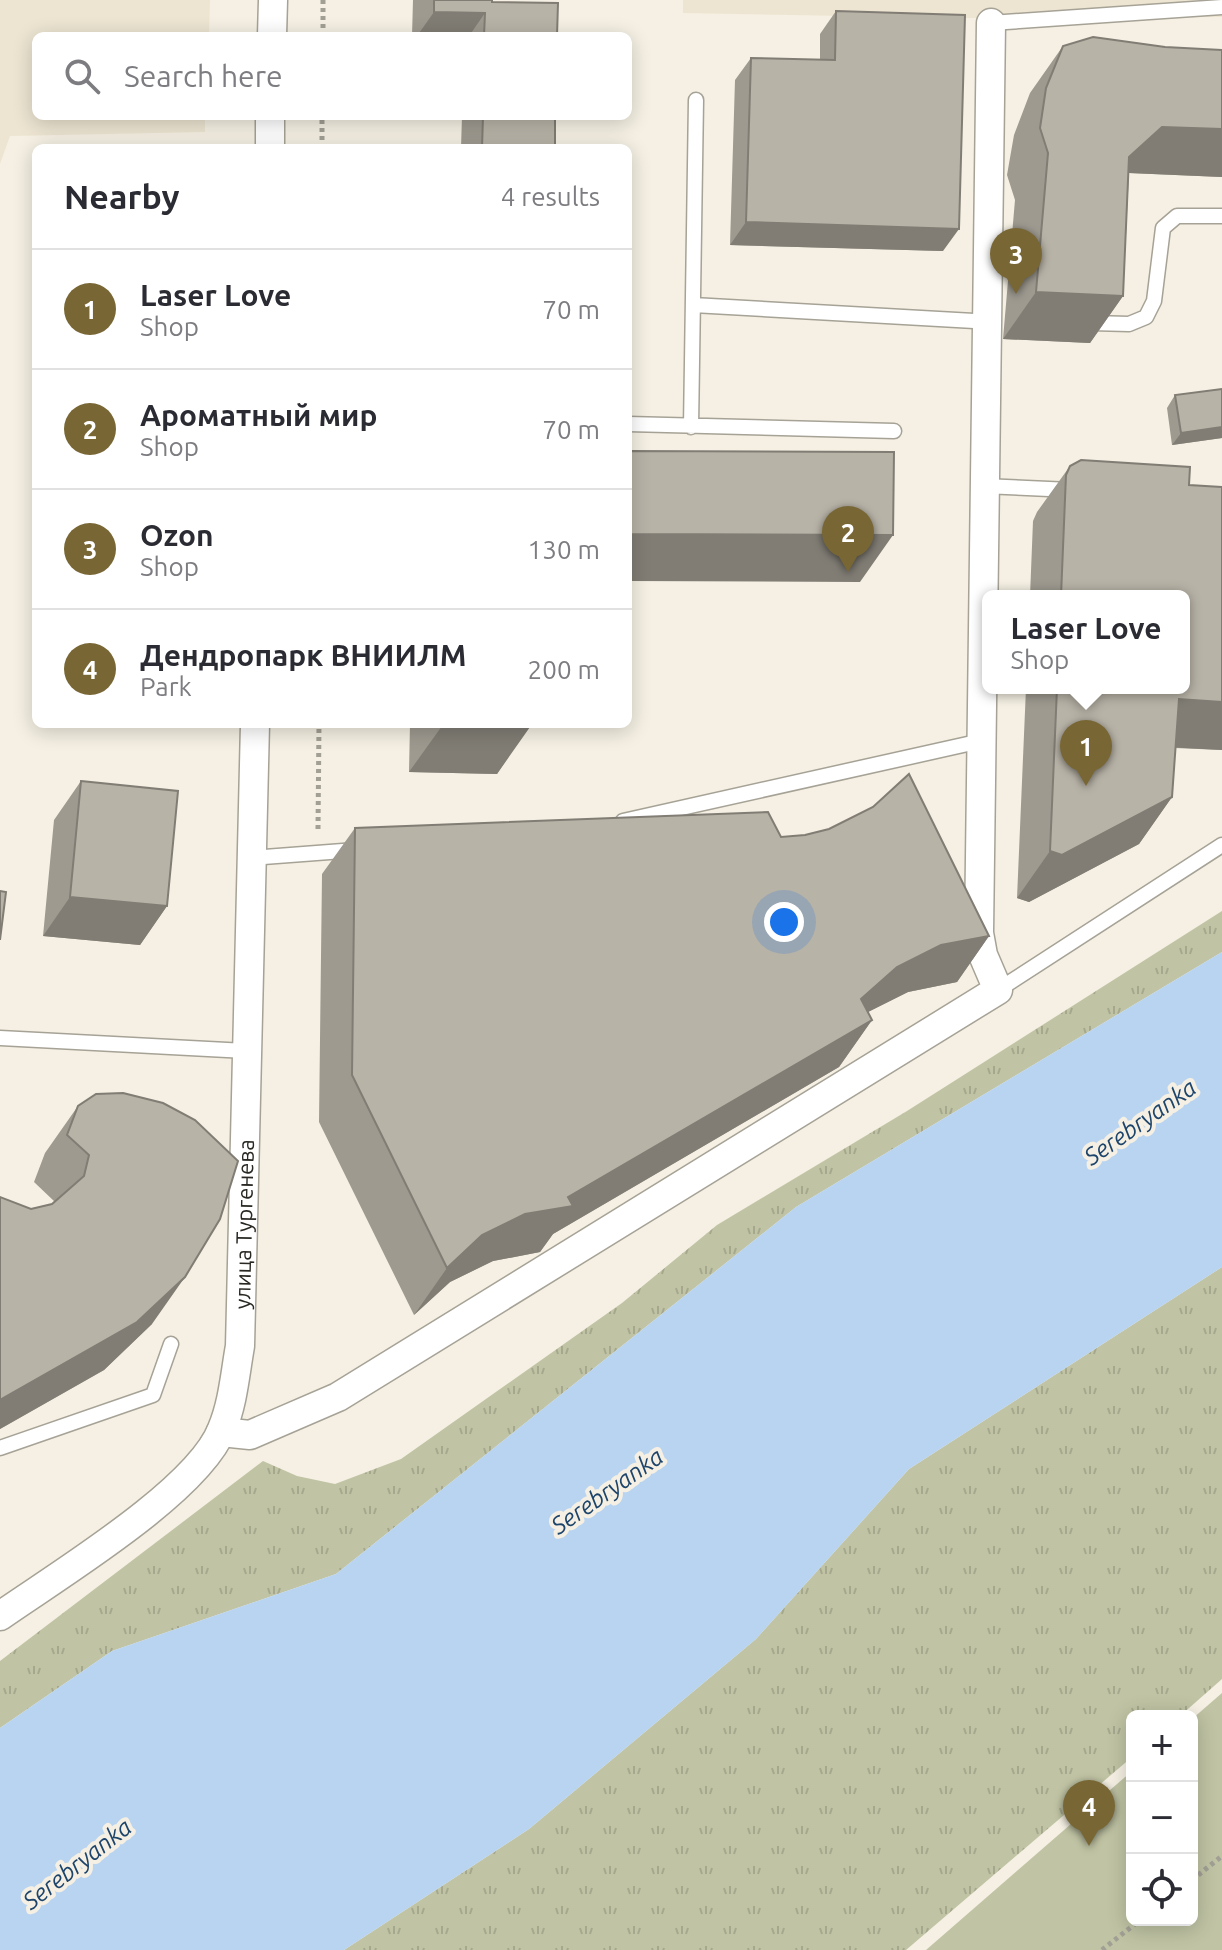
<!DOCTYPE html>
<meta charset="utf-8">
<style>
body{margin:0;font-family:Ubuntu,sans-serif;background:#f2f2f3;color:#2b2b33}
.controls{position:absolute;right:24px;bottom:24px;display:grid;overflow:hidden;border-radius:12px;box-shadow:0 4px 20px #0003}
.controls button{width:72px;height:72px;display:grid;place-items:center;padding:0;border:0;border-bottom:2px solid #e1e1e2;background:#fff;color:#2b2b33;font:40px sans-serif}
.you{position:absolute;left:784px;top:922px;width:28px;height:28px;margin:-20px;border:6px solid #fff;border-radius:50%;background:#1a73e8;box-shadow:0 0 0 12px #1a73e833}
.badge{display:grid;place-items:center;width:52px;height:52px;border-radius:50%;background:#786735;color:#fff;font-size:26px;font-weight:700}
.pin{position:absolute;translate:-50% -66px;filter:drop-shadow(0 2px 4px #0008)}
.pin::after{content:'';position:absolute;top:42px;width:28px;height:24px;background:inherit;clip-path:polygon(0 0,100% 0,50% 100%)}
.popup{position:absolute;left:982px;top:590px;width:208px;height:104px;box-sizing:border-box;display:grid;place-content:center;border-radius:12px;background:#fff;filter:drop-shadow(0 2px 6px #0005);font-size:26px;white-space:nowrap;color:#7c7c81}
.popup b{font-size:30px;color:#2b2b33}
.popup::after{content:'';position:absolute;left:50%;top:100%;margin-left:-16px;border:16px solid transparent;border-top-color:#fff}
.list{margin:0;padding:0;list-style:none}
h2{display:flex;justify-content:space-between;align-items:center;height:104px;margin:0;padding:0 32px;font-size:34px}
h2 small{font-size:26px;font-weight:400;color:#7c7c81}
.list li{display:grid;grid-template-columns:52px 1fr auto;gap:24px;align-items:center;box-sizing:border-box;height:120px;padding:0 32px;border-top:2px solid #e1e1e2}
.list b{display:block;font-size:30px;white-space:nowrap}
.list p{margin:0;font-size:26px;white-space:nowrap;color:#7c7c81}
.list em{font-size:26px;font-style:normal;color:#7c7c81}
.icon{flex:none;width:44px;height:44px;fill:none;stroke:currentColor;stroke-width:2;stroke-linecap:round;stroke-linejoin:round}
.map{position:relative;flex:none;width:1222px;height:1950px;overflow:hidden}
.search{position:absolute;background:#fff;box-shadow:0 4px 20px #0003;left:32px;top:32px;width:600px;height:88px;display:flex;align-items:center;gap:20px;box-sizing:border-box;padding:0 28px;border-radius:12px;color:#7c7c81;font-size:30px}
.panel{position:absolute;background:#fff;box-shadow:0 4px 20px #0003;left:32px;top:144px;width:600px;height:584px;border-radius:12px}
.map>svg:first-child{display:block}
.built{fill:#ede5d2}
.grass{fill:url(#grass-tufts)}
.green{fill:#c0c4a4}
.water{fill:#b9d4f1}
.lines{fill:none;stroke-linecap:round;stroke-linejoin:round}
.service-casing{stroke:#a6a296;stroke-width:17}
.minor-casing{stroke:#a6a296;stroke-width:31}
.path{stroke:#a29f95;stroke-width:5;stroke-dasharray:4 4;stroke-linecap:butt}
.service{stroke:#fff;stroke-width:14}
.minor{stroke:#fff;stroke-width:28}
.wall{fill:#9e9a90}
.shaded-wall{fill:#817d75}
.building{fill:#b8b3a7;stroke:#817d75;stroke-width:2}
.labels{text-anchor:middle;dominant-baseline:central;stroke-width:8;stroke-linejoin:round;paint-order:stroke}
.street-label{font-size:22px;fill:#292823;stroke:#f5f0e3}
.water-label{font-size:24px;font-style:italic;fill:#1d446b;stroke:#f5f0e3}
</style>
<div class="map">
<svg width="1222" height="1950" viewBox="0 0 1222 1950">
<defs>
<pattern id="grass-tufts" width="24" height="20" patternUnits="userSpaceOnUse" patternTransform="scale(2)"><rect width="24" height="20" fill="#c0c4a4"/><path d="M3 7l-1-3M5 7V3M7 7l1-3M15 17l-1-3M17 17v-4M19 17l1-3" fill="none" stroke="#a5a88d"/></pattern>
</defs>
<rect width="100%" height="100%" fill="#f5f0e3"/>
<!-- built -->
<path class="built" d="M0 0H210L209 36H36V116H205V132L10 136 0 164Z
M683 0H1222V17L963 18 683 13Z"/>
<!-- grass -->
<path class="grass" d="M1222 911V952L796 1207 336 1574 112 1651 0 1728V1661L263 1461 297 1476 335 1484 401 1459 622 1303 717 1225 907 1111Z
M1222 1267V1679L1180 1716H1132V1757L906 1950H344L529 1829 756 1639 909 1469Z"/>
<!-- green -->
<path class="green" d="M1222 1693V1950H926L1132 1771V1920H1192V1719Z"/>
<!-- water -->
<path class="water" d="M1222 952V1267L909 1469 756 1639 529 1829 344 1950H0V1728L112 1651 336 1574 796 1207Z"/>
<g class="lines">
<!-- service casing -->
<g class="service-casing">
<path id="service" d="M991 23 1222 7
M693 305 992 322
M1091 323 1129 324 1146 317 1154 301 1163 228 1177 216H1222
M628 424 894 431
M691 427 696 100
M983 486 1071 490
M623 821 981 741
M252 858 356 850
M998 990 1222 845
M0 1038 246 1051
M0 1448 153 1395 171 1344"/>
</g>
<!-- minor casing -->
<g class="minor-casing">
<g id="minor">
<path d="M272 36 273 0"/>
<path d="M270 148V116"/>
<path d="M221 1432 250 1435 338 1397 998 990 983 955 979 933 991 23"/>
<path id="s1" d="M0 1616C57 1576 198 1491 222 1429 233 1403 235 1374 240 1346L255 724"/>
</g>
</g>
<!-- path -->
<path class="path" d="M323 36V0
M322 148V116
M318 829 319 724
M1192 1880 1222 1856
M1102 1950 1140 1920"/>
<!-- service -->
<use href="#service" class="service"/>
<!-- minor -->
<use href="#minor" class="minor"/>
</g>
<!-- wall -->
<path class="wall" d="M413 0H492V2L557 36H412Z
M836 11 943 251 730 245 735 80 751 58 820 60V34Z
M1063 46 1165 47 1222 50V177L1129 173 1123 296 1090 343 1003 339 1015 200 1007 175 1014 135 1030 93Z
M462 116H555V148H461Z
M1222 389V438L1172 445 1167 408 1175 395Z
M1070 466 1189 485 1222 750 1175 748 1172 797 1139 844 1029 902 1017 898 1026 688H1184V596H1030L1033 521 1037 512Z
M410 724H530L497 774 409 772Z
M81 781 167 906 140 945 43 936 54 820Z
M355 828 781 837 989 936 957 982 908 992 868 1012 872 1020 839 1067 553 1234 540 1252 493 1261 450 1282 414 1315 319 1122 322 874Z
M78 1106 152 1324 104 1370 0 1429V1197L31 1209 52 1204 55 1202 34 1182 45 1153Z"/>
<!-- shaded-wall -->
<path class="shaded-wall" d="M434 12 485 13 469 36H417Z
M1162 127 1222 129V177L1129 173 1096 204 1129 157Z
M746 222 959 229 943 251 730 245Z
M1036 292 1123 296 1090 343 1003 339Z
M1222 427V438L1172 445 1181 433Z
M628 534 893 535 860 582 628 581Z
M1179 699 1222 702V750L1147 746Z
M442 726 530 727 497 774 409 772Z
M1172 797 1139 844 1029 902 1017 898 1050 851Z
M70 897 167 906 140 945 43 936Z
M989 936 957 982 908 992 864 1014 872 1020 839 1067 553 1234 540 1252 493 1261 450 1282 414 1315 447 1268 482 1235 525 1214 568 1197 861 999 897 967 941 945Z
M185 1277 152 1324 104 1370 0 1429V1400Z"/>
<!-- building -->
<path class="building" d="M434 0H492V2L558 3 557 36H484L485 13 434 12Z
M836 11 965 15 959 229 746 222 751 58 835 60Z
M1093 37 1165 47 1222 50V129L1162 127 1129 157 1123 296 1036 292 1048 153 1040 128 1046 88 1063 46Z
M483 116H555V148H482Z
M1222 389V427L1181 433 1175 395Z
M628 451 894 452 893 535 628 534Z
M1081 460 1190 467 1189 485 1222 487V702L1179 699 1172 797 1062 855 1050 851 1057 688H1184V596H1061L1066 475 1070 466Z
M442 724H530V727L442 726Z
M909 774 989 936 941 945 897 967 861 999 872 1020 568 1197 573 1206 525 1214 482 1235 447 1268 352 1075 355 828 768 812 781 837 805 835 829 829 873 807Z
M81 781 178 791 167 906 70 897Z
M0 891 6 892 0 940Z
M123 1093 163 1103 195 1120 238 1161 220 1219 185 1277 137 1322 0 1400V1197L31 1209 52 1204 84 1176 89 1155 67 1135 78 1106 96 1094Z"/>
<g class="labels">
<!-- street labels -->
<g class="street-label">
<text stroke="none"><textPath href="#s1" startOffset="500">улица Тургенева</textPath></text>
</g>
<!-- water labels -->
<g class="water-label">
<text transform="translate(1140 1122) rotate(-35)">Serebryanka</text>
<text transform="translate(607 1491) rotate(-35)">Serebryanka</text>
<text transform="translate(77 1864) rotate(-38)">Serebryanka</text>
</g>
</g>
</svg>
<div class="controls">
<button>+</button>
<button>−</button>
<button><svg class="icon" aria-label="locate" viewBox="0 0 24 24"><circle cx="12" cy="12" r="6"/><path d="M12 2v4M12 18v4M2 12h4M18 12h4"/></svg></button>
</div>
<div class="you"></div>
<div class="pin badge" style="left:1086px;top:786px">1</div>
<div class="popup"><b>Laser Love</b>Shop</div>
<div class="pin badge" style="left:848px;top:572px">2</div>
<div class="pin badge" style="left:1016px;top:294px">3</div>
<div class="pin badge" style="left:1089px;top:1846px">4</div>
<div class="search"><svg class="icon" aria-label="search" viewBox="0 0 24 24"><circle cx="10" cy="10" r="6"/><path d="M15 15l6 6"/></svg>Search here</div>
<section class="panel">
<h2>Nearby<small>4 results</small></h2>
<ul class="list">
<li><span class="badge">1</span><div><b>Laser Love</b><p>Shop</p></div><em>70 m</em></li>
<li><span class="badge">2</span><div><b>Ароматный мир</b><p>Shop</p></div><em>70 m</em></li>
<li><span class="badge">3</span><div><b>Ozon</b><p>Shop</p></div><em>130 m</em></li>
<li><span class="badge">4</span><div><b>Дендропарк ВНИИЛМ</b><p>Park</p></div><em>200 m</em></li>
</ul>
</section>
</div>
